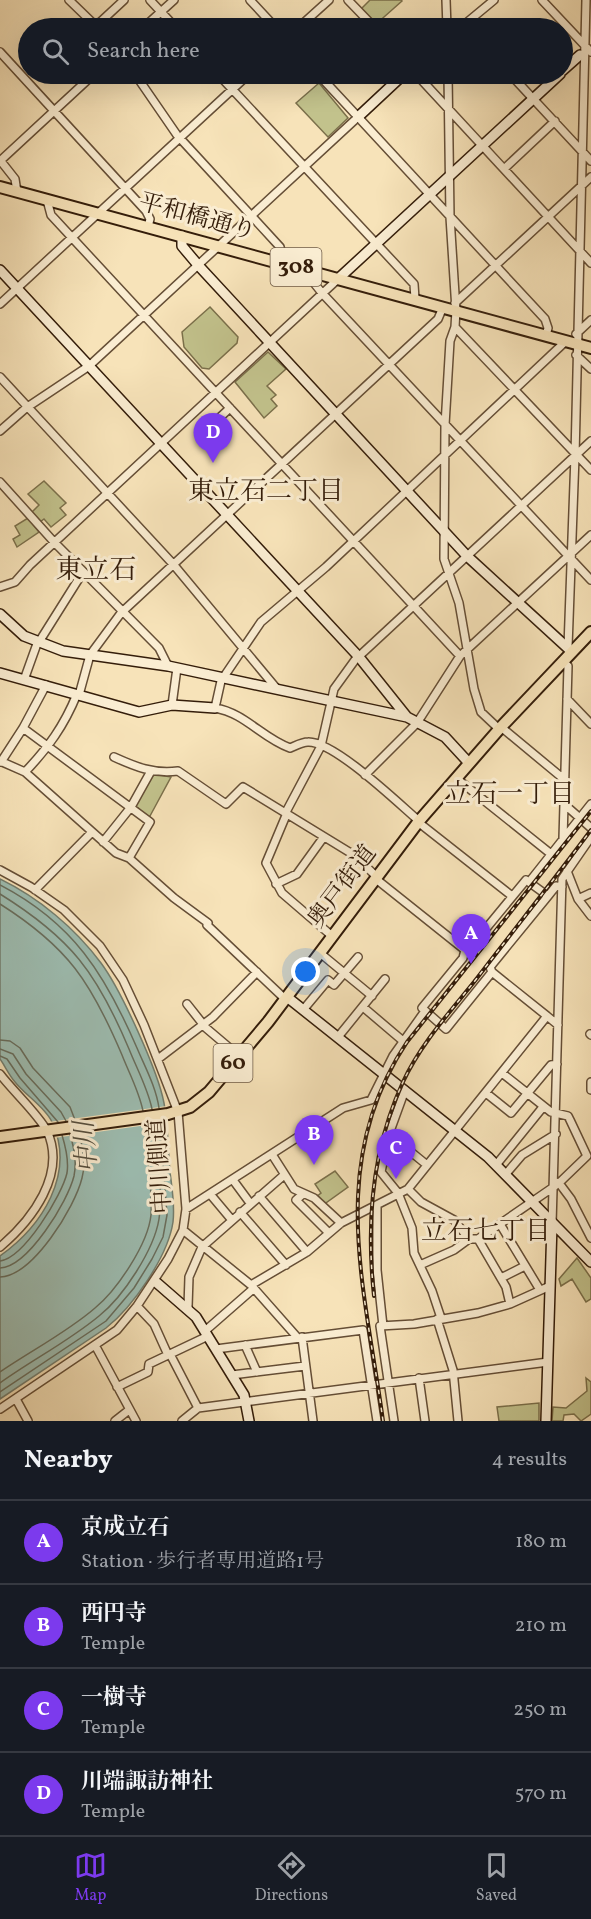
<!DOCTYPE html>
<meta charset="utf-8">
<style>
body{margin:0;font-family:Vollkorn,"Noto Serif JP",serif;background:#20242c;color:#f1f3f6}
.you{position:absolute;left:306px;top:972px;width:21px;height:21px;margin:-15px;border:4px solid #fff;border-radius:50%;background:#1a73e8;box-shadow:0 0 0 9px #1a73e833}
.badge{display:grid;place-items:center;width:39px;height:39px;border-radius:50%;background:#7c3aed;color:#fff;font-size:20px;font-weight:700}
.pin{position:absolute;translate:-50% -50px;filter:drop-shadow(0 2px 3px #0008)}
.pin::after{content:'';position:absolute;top:32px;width:21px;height:18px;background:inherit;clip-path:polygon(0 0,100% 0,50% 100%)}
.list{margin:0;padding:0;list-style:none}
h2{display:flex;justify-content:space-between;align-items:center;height:78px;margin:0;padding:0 24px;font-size:26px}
h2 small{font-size:20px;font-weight:400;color:#9ea1a6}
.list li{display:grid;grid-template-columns:39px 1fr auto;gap:18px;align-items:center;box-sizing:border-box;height:84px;padding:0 24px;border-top:2px solid #363941}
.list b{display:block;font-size:22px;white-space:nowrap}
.list p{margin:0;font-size:20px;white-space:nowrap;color:#9ea1a6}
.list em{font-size:20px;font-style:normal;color:#9ea1a6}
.icon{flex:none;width:33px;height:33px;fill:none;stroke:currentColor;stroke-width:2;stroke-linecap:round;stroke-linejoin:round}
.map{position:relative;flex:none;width:591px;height:1421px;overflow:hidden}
.search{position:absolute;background:#171b24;box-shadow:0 6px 24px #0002;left:18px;right:18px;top:18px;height:66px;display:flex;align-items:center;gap:15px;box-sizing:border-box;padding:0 21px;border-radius:33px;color:#9ea1a6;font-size:22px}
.sheet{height:414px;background:#171b24}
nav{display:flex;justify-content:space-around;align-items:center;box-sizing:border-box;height:84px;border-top:2px solid #363941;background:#171b24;font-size:16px;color:#9ea1a6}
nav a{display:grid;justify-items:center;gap:3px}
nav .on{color:#7c3aed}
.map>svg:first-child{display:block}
.green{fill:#c2c28c;stroke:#7b704b;stroke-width:1.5}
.water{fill:#9dbeb3;stroke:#737e6f;stroke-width:1.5}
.pier{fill:#f7e3b9}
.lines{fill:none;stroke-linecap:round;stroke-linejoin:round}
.shore{stroke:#686e5e;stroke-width:1.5}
.street-casing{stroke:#654e36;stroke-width:10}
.secondary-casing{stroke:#341d0a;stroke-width:12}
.primary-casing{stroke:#341d0a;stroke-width:14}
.street{stroke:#faedd2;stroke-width:7}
.secondary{stroke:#faedd2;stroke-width:9}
.primary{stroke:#f7e3b9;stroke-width:10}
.rail-casing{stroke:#341d0a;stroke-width:4}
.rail{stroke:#faedd2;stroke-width:1.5;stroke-dasharray:4.5;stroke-linecap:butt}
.labels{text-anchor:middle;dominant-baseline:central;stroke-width:6;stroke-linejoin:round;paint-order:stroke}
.shield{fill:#faedd2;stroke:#6f5b46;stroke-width:1.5}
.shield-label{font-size:22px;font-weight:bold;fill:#341d0a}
.street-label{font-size:24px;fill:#341d0a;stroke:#faedd2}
.neighbourhood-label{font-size:26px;fill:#341d0a;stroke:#faedd2}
.water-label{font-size:26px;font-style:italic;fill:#544d3d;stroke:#faedd2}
.quarter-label{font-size:27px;fill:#341d0a;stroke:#faedd2}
</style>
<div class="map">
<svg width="591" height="1421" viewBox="0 0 591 1421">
<rect width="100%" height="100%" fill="#f7e3b9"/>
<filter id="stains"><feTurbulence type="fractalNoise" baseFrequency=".00333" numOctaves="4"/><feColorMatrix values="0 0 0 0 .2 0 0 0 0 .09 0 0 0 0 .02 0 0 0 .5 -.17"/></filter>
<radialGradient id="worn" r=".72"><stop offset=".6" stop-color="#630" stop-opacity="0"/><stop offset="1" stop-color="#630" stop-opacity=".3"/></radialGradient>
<!-- green -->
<path class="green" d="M370 0H401L402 1 375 25 361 9Z
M319 83 348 118 328 137 296 103Z
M210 307 238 337 237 343 209 369 202 368 184 347 182 332Z
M268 352 286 369 267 386 276 395 271 399 277 406 264 418 235 382Z
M44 481 66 503 60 508 66 515 51 527 44 519 40 522 32 512 39 505 28 494Z
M28 518 39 532 17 547 13 539 20 535 15 526Z
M154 774 171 777 150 816 147 817 135 805Z
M335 1171 348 1187 323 1205 316 1197 321 1193 315 1184Z
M577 1258 591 1278V1299L586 1302 572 1279 561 1286 559 1279Z
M586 1378 591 1382V1414L581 1421 574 1414 564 1415 563 1421H552L553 1407 566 1408 587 1391Z
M539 1403V1421H499L497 1407Z"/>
<!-- water -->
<path class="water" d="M0 879C39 898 75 928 101 963 121 990 158 1071 164 1103 168 1126 168 1149 170 1172 172 1188 175 1205 173 1222 168 1256 133 1307 106 1328L0 1399V1256C42 1226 76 1174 52 1122 45 1107 25 1095 15 1082 9 1075 5 1066 0 1059Z"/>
<!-- pier -->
<path class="pier" d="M167 1106 169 1122 54 1138 48 1122Z"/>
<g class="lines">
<!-- shore -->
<path class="shore" d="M0 885C73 923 105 974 137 1048 145 1067 156 1087 159 1108
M0 894C71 938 97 973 129 1049 137 1069 148 1089 152 1109
M0 904C68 947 91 982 122 1055 129 1073 139 1091 143 1111
M0 1040 10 1041 20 1048 33 1068 70 1107 75 1120
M0 1049 13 1054 26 1074 61 1112 66 1121
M0 1056 7 1059 20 1078 58 1122
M0 1261C24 1258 62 1195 67 1173 69 1160 66 1148 62 1135
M0 1268C28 1267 68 1201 74 1176 77 1161 74 1148 70 1134
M0 1277C33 1276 75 1207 82 1178 86 1163 83 1148 79 1133
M0 1372C29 1352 69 1331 95 1308 117 1290 148 1244 151 1215 153 1186 146 1153 144 1124
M0 1383C32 1360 69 1341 99 1316 123 1297 154 1250 159 1219 164 1189 155 1153 153 1123
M0 1392 106 1321 134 1288 152 1259 163 1237 167 1215 160 1122"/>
<!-- street casing -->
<g class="street-casing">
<path id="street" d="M69 0 98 28
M150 0 176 28
M250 0 276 28
M348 0 375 28
M446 0 447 28
M542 0 591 52
M96 26 124 0
M143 28 174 0
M298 28 329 0
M469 28 465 24 494 0
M0 52 146 211 150 219 148 227
M135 74 177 135 280 247 284 264
M218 74 414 284 415 299
M318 74 358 117
M416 74 591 263
M448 74 450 217 456 310 455 327 450 341 445 425 444 559 459 603 474 689 481 712 499 729
M510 74 591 161
M0 160 15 179 17 192
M0 161 94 74
M504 169 555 121
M47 200 51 215 460 656
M311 271 310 278 322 293 591 580
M455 303 591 177
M0 304 249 74
M455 327 591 470
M576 334 591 320
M576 355 591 369
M0 377 173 564 277 689
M0 431 26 408 89 366 358 117 545 319 548 328 546 335
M202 434 230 408
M0 482 54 542 159 648 168 666
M0 587 15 582 30 565 338 279
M39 642 83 572
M568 647 575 456 586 0
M563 662 568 666 563 839
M24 680 38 641
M79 695 90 655 121 613 438 319 443 307
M567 699 591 724
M172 705 177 668
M501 727 565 780
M23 728 150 822 129 858
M114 757C136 767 153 774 178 771L226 804 243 787 354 855 377 877
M0 761 25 772 116 853 129 858 174 898 208 923 207 925 285 999
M1 762 23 728 46 685
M25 772C48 748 64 726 77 694
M365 775 417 723 460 656 591 535
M456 778 551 854
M564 804 591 828
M286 812 321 746 334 689 355 660 591 441
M287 813 266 863 282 893 332 936
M419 821C398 803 334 741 308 742 302 742 295 746 290 748 262 738 245 713 215 708L221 681 261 622 326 567 566 341
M418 822 512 896
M103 842 131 807 151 771
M0 870 31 887 64 910 100 946 123 980 144 1025 178 1112 186 1209 183 1230 168 1259 137 1306 117 1330 0 1409
M567 871 578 899 591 916
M376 879 465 950
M530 881 591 804
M276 884 297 874 323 838
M35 890 92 832
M548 896 526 880 470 948 465 950 463 958 422 1008 446 1029 492 972 490 967 548 896 556 886 562 887
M578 899 591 893
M320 953 372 996
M492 972 547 1016
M187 1004 206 1028 239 1056
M363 1007 403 1041
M303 1010 328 980 334 985 358 957
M590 1034 591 1035
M338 1037 385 979
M158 1059 213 1017 257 972
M502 1073 551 1112 568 1116 570 1120 587 1156 559 1183 555 1182
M0 1074C12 1090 39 1115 47 1131 67 1174 32 1220 0 1247
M591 1082V1090
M405 1090 389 1134 381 1172 398 1193 412 1228 414 1253 432 1291 441 1318
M486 1093 511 1113 551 1065 557 1064
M389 1134 427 1165
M273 1156 294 1189 314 1198 341 1223
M496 1165 543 1107
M505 1175 522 1155 556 1134
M233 1180 250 1203
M559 1183 571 1199 591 1238
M408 1189 421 1202 454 1220 469 1239H478L506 1287 510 1304
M210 1194 231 1219
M303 1194 296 1200 329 1233
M259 1196 307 1252
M377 1205V1270L383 1326
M186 1209 343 1108 371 1100 393 1056 425 1011
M240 1212 286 1265
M500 1224 540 1290
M552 1224 562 879 591 837
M183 1230 251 1285 297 1337
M478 1239 555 1186
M420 1265 454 1250 469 1239
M501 1278 525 1266
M251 1285 307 1252 341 1223 408 1189 547 1016 558 1025
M137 1306 154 1324 168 1355
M188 1307 189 1277 202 1247 283 1176
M437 1319 453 1370 458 1421
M205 1331 253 1289
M302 1337 313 1421
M95 1345 136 1421
M245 1345 257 1372
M216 1349 363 1330 377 1421
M170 1354 198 1408
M232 1375 305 1366
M419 1378 425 1421
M117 1387 148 1372 149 1364 208 1336
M16 1399 28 1421
M115 1421 129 1410
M182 1421 198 1408 548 1362
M394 1421 380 1326 414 1324 478 1313 510 1304 550 1286"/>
</g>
<!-- secondary casing -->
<g class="secondary-casing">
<path id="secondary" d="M460 28 465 24
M562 71 580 55
M358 117 404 74
M182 236V246L198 265 467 556 572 652
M0 270 359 657 407 717 445 737 469 763
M338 279 560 74
M0 614 24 636 63 651 168 666 407 717
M0 673 139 712 172 705 215 708
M287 997 488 1157 591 1262
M157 1283 196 1317 244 1395 249 1421
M546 1421 552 1224"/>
</g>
<!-- primary casing -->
<g class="primary-casing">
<path id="primary" d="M0 187 591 348
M0 1137 168 1114 190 1107 209 1092 268 1022 419 821 501 727 591 632"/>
</g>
<!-- street -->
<use href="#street" class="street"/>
<!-- secondary -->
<use href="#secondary" class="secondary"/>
<!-- primary -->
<use href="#primary" class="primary"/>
<!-- rail casing -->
<g class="rail-casing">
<path id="rail" d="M374 1296C366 1223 372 1149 403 1082 420 1045 449 1013 474 982 513 931 553 881 591 830
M383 1421C365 1287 326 1163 407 1042L591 811"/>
</g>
<!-- rail -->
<use href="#rail" class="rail"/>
</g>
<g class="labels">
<!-- shield labels -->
<g class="shield">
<rect x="270.5" y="248" width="51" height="38" rx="4.5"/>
<rect x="213.5" y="1044" width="39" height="38" rx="4.5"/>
</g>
<g class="shield-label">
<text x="296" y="267">308</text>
<text x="233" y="1063">60</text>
</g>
<!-- street labels -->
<g class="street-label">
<text transform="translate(197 218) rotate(15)">平和橋通り</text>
<text transform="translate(343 887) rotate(-53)">奥戸街道</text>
<text transform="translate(161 1166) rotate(-94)">中川側道</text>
</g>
<!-- neighbourhood labels -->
<g class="neighbourhood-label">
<text x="266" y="492">東立石二丁目</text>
<text x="510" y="795">立石一丁目</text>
<text x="486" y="1232">立石七丁目</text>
</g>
<!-- water labels -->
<g class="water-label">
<text transform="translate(87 1147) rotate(-95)">中川</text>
</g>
<!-- quarter labels -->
<g class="quarter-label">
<text x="96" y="571">東立石</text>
</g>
</g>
<rect width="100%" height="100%" filter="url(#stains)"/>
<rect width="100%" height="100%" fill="url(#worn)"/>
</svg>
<div class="you"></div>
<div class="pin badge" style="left:471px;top:964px">A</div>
<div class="pin badge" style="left:314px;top:1165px">B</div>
<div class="pin badge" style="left:396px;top:1179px">C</div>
<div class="pin badge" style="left:213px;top:463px">D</div>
<div class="search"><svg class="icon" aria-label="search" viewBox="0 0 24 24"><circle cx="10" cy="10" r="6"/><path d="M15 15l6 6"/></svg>Search here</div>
</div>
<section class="sheet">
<h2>Nearby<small>4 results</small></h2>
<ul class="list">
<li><span class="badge">A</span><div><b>京成立石</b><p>Station · 歩行者専用道路1号</p></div><em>180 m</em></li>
<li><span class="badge">B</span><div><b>西円寺</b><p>Temple</p></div><em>210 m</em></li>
<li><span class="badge">C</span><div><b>一樹寺</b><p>Temple</p></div><em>250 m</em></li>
<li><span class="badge">D</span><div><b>川端諏訪神社</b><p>Temple</p></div><em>570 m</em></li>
</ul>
</section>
<nav>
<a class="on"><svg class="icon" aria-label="map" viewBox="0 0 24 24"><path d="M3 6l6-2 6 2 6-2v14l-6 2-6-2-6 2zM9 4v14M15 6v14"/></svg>Map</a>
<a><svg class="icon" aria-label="directions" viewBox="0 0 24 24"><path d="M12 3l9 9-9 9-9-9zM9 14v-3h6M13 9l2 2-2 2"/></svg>Directions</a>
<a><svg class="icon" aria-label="saved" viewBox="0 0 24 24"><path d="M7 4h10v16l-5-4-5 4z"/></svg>Saved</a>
</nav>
